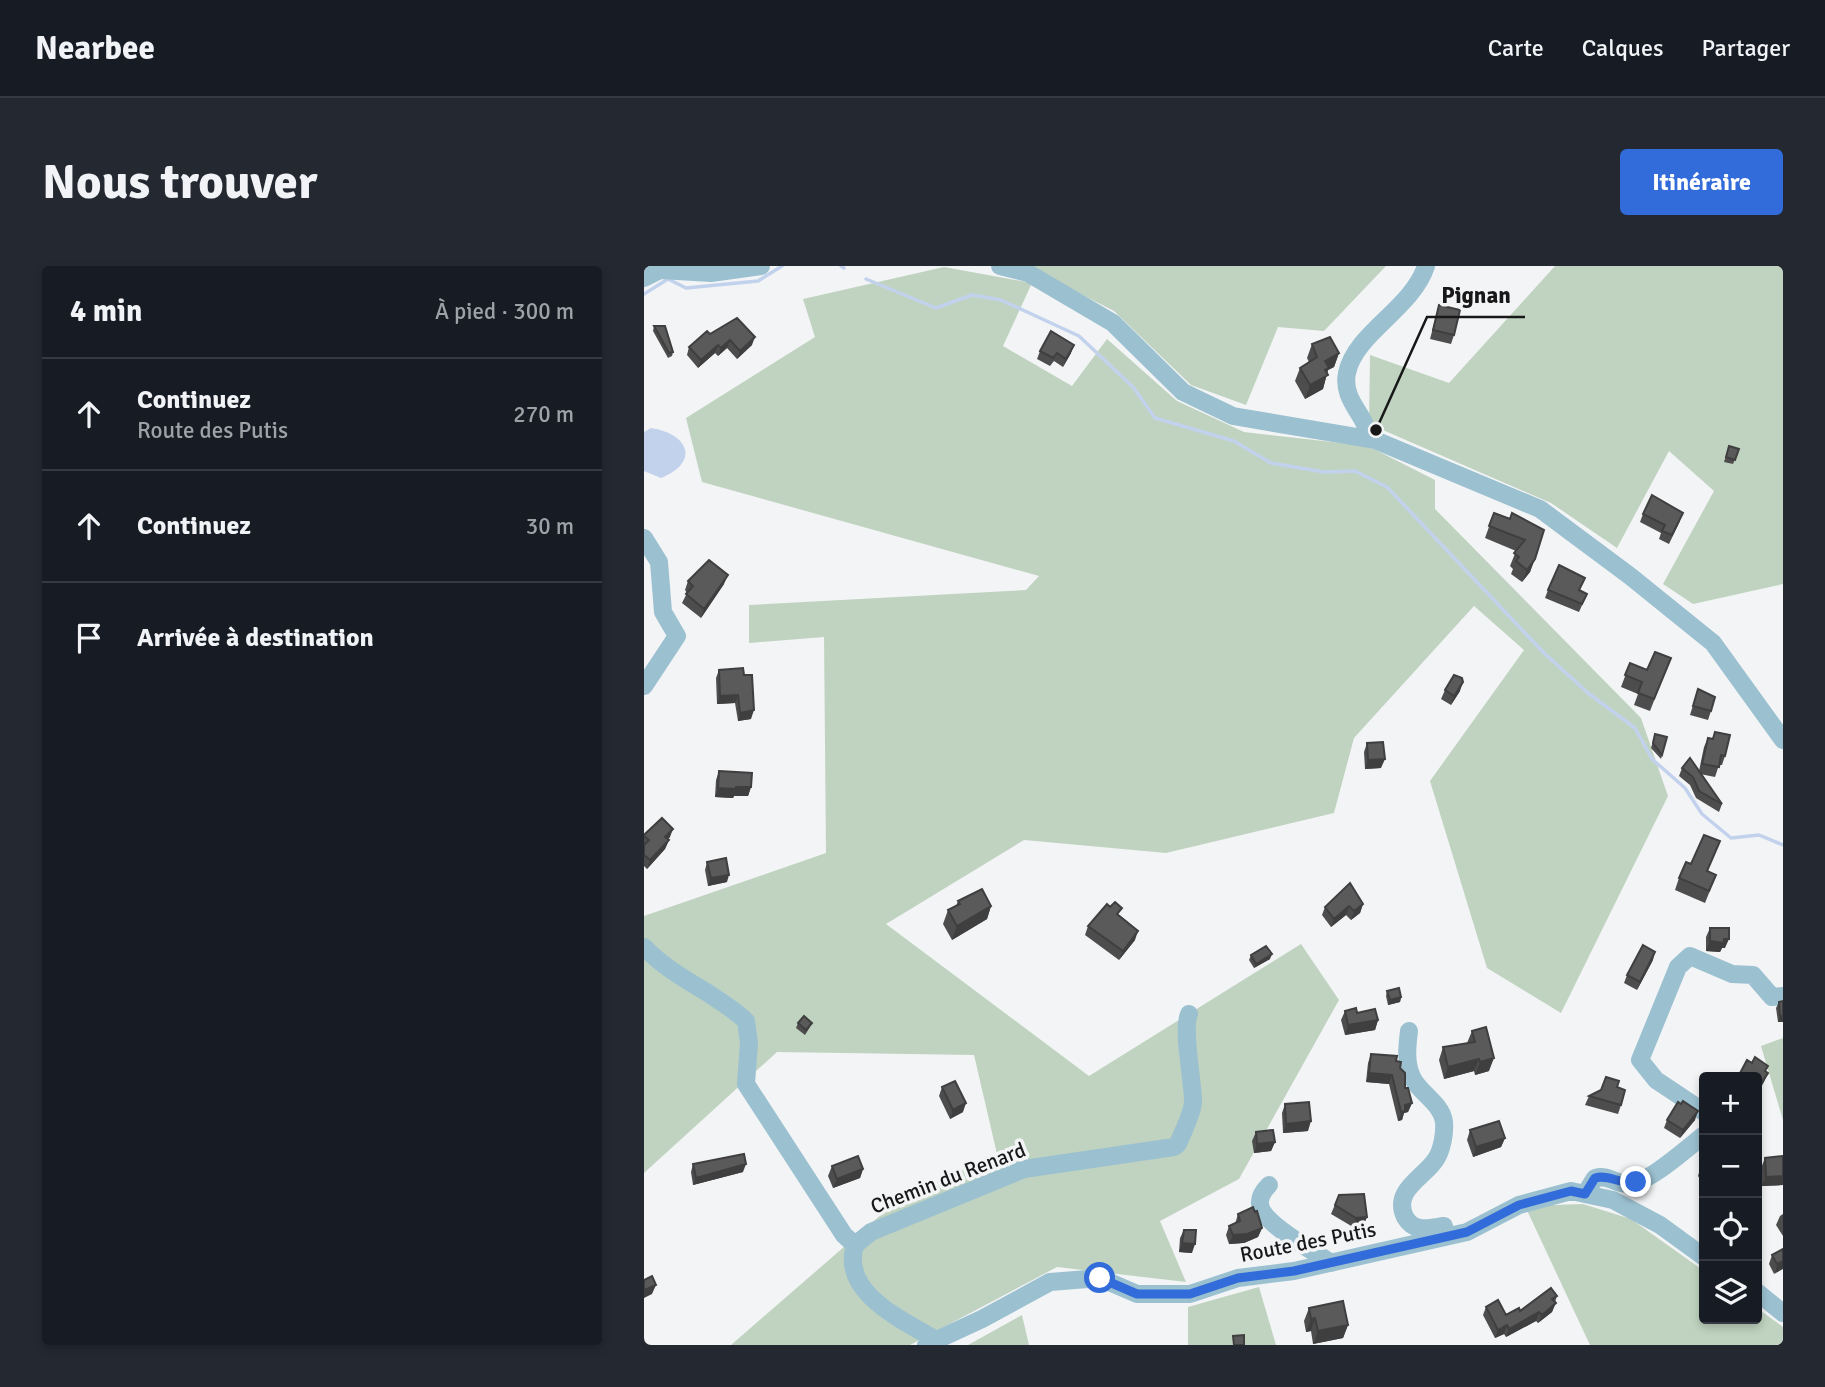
<!DOCTYPE html>
<html lang="fr">
<meta charset="utf-8">
<style>
body{margin:0;font-family:Signika,sans-serif;background:#242831;color:#f1f3f6}
.controls{position:absolute;right:21px;bottom:21px;display:grid;overflow:hidden;border-radius:7px;box-shadow:0 4px 10px #0003}
.controls button{width:63px;height:63px;display:grid;place-items:center;padding:0;border:0;border-bottom:2px solid #363941;background:#171b24;color:#f1f3f6;font:35px sans-serif}
.stop{position:absolute;width:21px;height:21px;margin:-16px;border:5px solid #326cda;border-radius:50%;background:#fff}
.stop.end{background:#326cda;border-color:#fff;box-shadow:0 2px 7px #0008}
.list{margin:0;padding:0;list-style:none}
h2{display:flex;justify-content:space-between;align-items:center;height:91px;margin:0;padding:0 28px;font-size:30px}
h2 small{font-size:23px;font-weight:400;color:#9ea1a6}
.list li{display:grid;grid-template-columns:46px 1fr auto;gap:21px;align-items:center;box-sizing:border-box;height:112px;padding:0 28px;border-top:2px solid #363941}
.list b{display:block;font-size:26px;white-space:nowrap}
.list p{margin:0;font-size:23px;white-space:nowrap;color:#9ea1a6}
.list em{font-size:23px;font-style:normal;color:#9ea1a6}
.icon{flex:none;width:38px;height:38px;fill:none;stroke:currentColor;stroke-width:2;stroke-linecap:round;stroke-linejoin:round}
.map{position:relative;flex:none;width:1139px;height:1079px;overflow:hidden;border-radius:7px}
header{display:flex;align-items:center;gap:42px;box-sizing:border-box;height:98px;padding:0 35px;background:#171b24;border-bottom:2px solid #363941}
header strong{font-size:33px}
nav{display:flex;gap:38px;margin-inline-start:auto;font-size:24px}
.intro{display:flex;align-items:center;justify-content:space-between;box-sizing:border-box;height:168px;padding:0 42px}
h1{margin:0;font-size:49px}
.button{padding:18px 32px;border-radius:7px;background:#326cda;color:#fff;font-size:24px;font-weight:700}
main{display:flex;gap:42px;padding:0 42px}
aside{flex:1;background:#171b24;border-radius:7px;box-shadow:0 4px 10px #0003}
.map>svg:first-child{display:block}
.green{fill:#c0d3c0}
.water{fill:#c2d2ed}
.lines{fill:none;stroke-linecap:round;stroke-linejoin:round}
.stream{stroke:#c2d2ed;stroke-width:3.5}
.minor{stroke:#9bc0d0;stroke-width:18}
.wall{fill:#4e4d4e}
.shaded-wall{fill:#403f40}
.building{fill:#5b5a5b;stroke:#403f40;stroke-width:2}
.route{stroke:#326cda;stroke-width:9}
.labels{text-anchor:middle;dominant-baseline:central;stroke-width:7;stroke-linejoin:round;paint-order:stroke}
.street-label{font-size:21px;fill:#181819;stroke:#f3f4f6}
.leader{fill:none;stroke:#181819;stroke-width:2.5}
.callout-dot{fill:#181819;stroke:#f3f4f6;stroke-width:2.5}
.callout-label{font-size:23px;text-anchor:middle;font-weight:bold;fill:#181819;stroke:#f3f4f6;stroke-width:7;stroke-linejoin:round;paint-order:stroke}
</style>
<header>
<strong>Nearbee</strong>
<nav><a>Carte</a><a>Calques</a><a>Partager</a></nav>
</header>
<div class="intro"><h1>Nous trouver</h1><a class="button">Itinéraire</a></div>
<main>
<aside>
<h2>4 min<small>À pied · 300 m</small></h2>
<ul class="list">
<li><svg class="icon" aria-label="ahead" viewBox="0 0 24 24"><path d="M12 20V5M6 11l6-6 6 6"/></svg><div><b>Continuez</b><p>Route des Putis</p></div><em>270 m</em></li>
<li><svg class="icon" aria-label="ahead" viewBox="0 0 24 24"><path d="M12 20V5M6 11l6-6 6 6"/></svg><div><b>Continuez</b></div><em>30 m</em></li>
<li><svg class="icon" aria-label="arrive" viewBox="0 0 24 24"><path d="M6 21V4h12l-3 4 3 4H6"/></svg><div><b>Arrivée à destination</b></div></li>
</ul>
</aside>
<div class="map">
<svg width="1139" height="1079" viewBox="0 0 1139 1079">
<rect width="100%" height="100%" fill="#f3f4f6"/>
<!-- green -->
<path class="green" d="M382 0H742L680 65 634 61 602 139 547 119 470 45Z
M911 0H1139V318L1049 338 1019 318 1070 225 1025 185 973 282 907 237 725 158 726 89 805 117Z
M300 1 388 17 359 80 428 120 463 73 533 135 600 166 724 180 791 214V243L997 452 1024 530 917 747 843 702 786 515 880 384 830 340 710 472 690 547 522 587 380 574 242 658 445 810 657 678 695 734 595 913 516 955 542 1016 413 1001 266 1079H87L254 934 353 888 330 789 133 786 0 907V650L182 587 180 371 105 377V339L382 324 395 310 58 216 42 152 171 71 159 33Z
M1139 772V854L1117 780Z
M939 938 987 953 1060 1005V1053H1113V1042L1139 1061V1079H946L881 940Z
M615 1021 632 1079H544V1041Z
M378 1049 385 1079H324Z"/>
<!-- water -->
<path class="water" d="M7 162C45 168 56 196 17 212L0 205V166Z"/>
<g class="lines">
<!-- stream -->
<path class="stream" d="M197 0 200 2
M222 13 292 42 328 29 357 34 435 70 489 121 511 152 590 175 627 197 680 206 711 205 743 221 900 387 944 427 991 462 1008 493 1041 522 1058 548 1087 572 1115 569 1139 579
M0 28 24 13 42 22 114 15 138 0"/>
<!-- minor -->
<path class="minor" d="M356 0 384 7 469 57 539 126 589 150 731 174 896 243 986 310 1069 377 1139 474
M0 12 16 4 67 7 117 0
M723 172C726 151 697 136 703 107 711 67 768 43 782 0
M0 272 15 296 19 346 33 370 0 420
M0 681C29 712 71 726 102 755L105 777 102 818 200 969 211 979C196 1027 259 1054 292 1074
M765 765C763 781 761 798 769 813 777 828 798 838 800 856 801 867 798 884 792 893 781 911 748 924 761 951 770 967 785 962 800 960
M1060 846 1012 814 996 794 1034 701 1046 690 1088 708 1109 709 1128 731 1139 730
M625 919C620 924 615 930 616 938 617 957 671 986 687 997
M941 928 951 912C964 908 971 918 984 918 1004 918 1043 882 1060 869
M211 979 227 966 380 903 530 881 534 878C539 865 548 849 549 836 549 814 538 764 545 748
M1113 1026 1139 1047
M282 1079 338 1053 406 1016 456 1012 493 1028H546L594 1012 650 1005 823 966 875 939 927 925 969 934 1016 959 1060 991"/>
</g>
<!-- wall -->
<path class="wall" d="M795 39 810 69 807 78 786 73Z
M10 60 29 86 28 90 24 92 9 65Z
M66 68 108 79 93 93 83 82 74 90 71 87 54 102 43 89 45 81Z
M668 78 695 87 690 101 684 104 679 123 661 133 651 115 656 102 665 96 663 92Z
M396 85 427 87 419 101 410 95 406 100 393 93Z
M1085 180 1095 183 1089 198 1080 196Z
M850 247 900 264 886 306 878 316 867 308 869 303 866 300 872 285 841 272Z
M999 248 1036 255 1025 278 1015 273 1017 267 996 256Z
M44 315 80 318 57 352 38 337 43 327 41 324Z
M904 324 936 325 943 328 935 346 901 332Z
M986 397 1003 404H1022L1006 445 990 439 994 428 977 421Z
M75 404 100 409 107 453 94 455 91 437 73 438 72 412Z
M1054 423 1067 445 1064 454 1046 449Z
M801 424 816 425 807 439 797 433Z
M1071 466 1081 490 1078 499H1075L1071 511 1056 508 1078 538 1075 546 1052 532 1046 519 1035 510 1038 502 1055 505 1060 481 1064 472 1068 473Z
M1011 468 1023 471 1017 493 1007 482Z
M723 477 737 502 721 503 720 486Z
M75 505 107 521 104 530H90L89 532 71 531 72 514Z
M0 569 26 571 24 573 25 574 21 583 3 603 0 600Z
M63 596 83 616 64 620 61 604Z
M1064 606 1067 622 1061 637 1031 624 1035 612Z
M314 635 347 640 343 653 308 674 299 658 304 644 312 640Z
M719 638 716 647 707 654 702 649 687 661 678 649 681 641Z
M475 650 491 674 475 694 441 669 444 660Z
M1066 662 1081 682H1078L1076 686 1062 685V671Z
M607 689 626 693 610 702 605 694Z
M1009 694 993 724 980 717 983 709Z
M743 725 757 731 756 736 744 739 742 730Z
M1139 735V756H1134L1132 742 1135 736Z
M701 745 713 747 734 754 731 764 701 769 697 754Z
M154 757 166 761 161 769 152 762Z
M828 765 845 805 831 809 830 805 800 813 795 794 799 781 823 777Z
M727 788 752 795 756 802 761 822 768 837 764 846 760 847 758 854 754 855 745 818 722 816 724 797Z
M298 821 319 846 306 853 295 830Z
M973 821 977 839 974 848 941 839 945 830Z
M641 838 664 865 639 867 638 847Z
M1023 854H1051L1036 872 1020 862Z
M826 864 861 872 857 881 829 891 823 874Z
M612 866 631 876 627 885 610 887 608 875Z
M1139 890V919L1118 920 1117 902 1121 892Z
M1060 895V919L1054 910 1058 897Z
M49 898 99 906 49 919 47 906Z
M188 900 219 903 216 912 189 922 184 910Z
M1060 925V940L1057 935Z
M695 929 723 951 719 960 709 961 687 948Z
M594 948 618 962 614 971 600 977 585 978 582 969 585 960 591 958Z
M1139 948V970L1132 959 1136 950Z
M540 964 548 987 535 986 536 972Z
M1139 983 1130 1008 1125 998 1128 989Z
M913 1030 908 1046 894 1057 892 1055 862 1071 860 1068 851 1072 839 1049 842 1041 862 1049Z
M665 1042 704 1059 699 1072 669 1078 667 1065 662 1066 660 1055Z"/>
<!-- shaded-wall -->
<path class="shaded-wall" d="M111 71 108 79 93 93 96 85Z
M86 74 83 82 74 90 77 82Z
M74 79 71 87 54 102 57 94Z
M430 79 427 87 419 101 422 93Z
M695 87 690 101 684 104 679 123 661 133 666 119 681 95Z
M891 293 886 306 878 316 883 304Z
M84 309 80 318 57 352 60 343Z
M819 416 816 425 807 439 810 430Z
M94 429 91 437 73 438 76 430Z
M110 444 107 453 94 455 96 447Z
M741 493 737 502 721 503 724 494Z
M92 521H107L104 530H90L89 532 71 531 74 522Z
M29 563 26 571 18 579 21 571Z
M25 574 21 583 3 603 6 594Z
M85 609 83 616 64 620 67 612Z
M719 638 716 647 707 654 710 645Z
M347 640 343 653 308 674 313 660Z
M705 640 702 649 687 661 690 653Z
M494 665 491 674 475 694 479 685Z
M1080 673H1085L1081 682H1078L1076 686 1062 685 1066 675Z
M1011 686 1009 694 993 724 996 716Z
M628 688 626 693 610 702 612 698Z
M757 731 756 736 744 739 746 734Z
M1136 750H1139V756H1134Z
M734 754 731 764 701 769 704 759Z
M850 792 845 805 831 809 836 796Z
M835 793 830 805 800 813 804 801Z
M725 807 748 809 745 818 722 816Z
M1124 807 1120 816 1113 828V824Z
M322 837 319 846 306 853 309 844Z
M768 837 764 846 760 847 758 854 754 855 761 839Z
M1054 845 1051 854 1036 872 1039 864Z
M667 855 664 865 639 867 642 858Z
M861 872 857 881 829 891 832 881Z
M631 876 627 885 610 887 613 878Z
M102 898 99 906 49 919 52 912Z
M219 903 216 912 189 922 193 913Z
M1139 910V919L1118 920 1122 911Z
M723 951 719 960 709 961 712 952Z
M618 962 614 971 600 977 585 978 589 969Z
M538 977 551 978 548 987 535 986Z
M1139 995V1003L1130 1008 1133 998Z
M12 1019 8 1028 0 1032V1024Z
M912 1037 908 1046 894 1057 898 1049Z
M895 1046 892 1055 862 1071 865 1063Z
M671 1052 667 1065 662 1066 667 1053Z
M704 1059 699 1072 669 1078 674 1065Z
M863 1059 860 1068 851 1072 854 1064Z"/>
<!-- building -->
<path class="building" d="M795 39 816 44 810 69 789 64Z
M93 52 111 71 96 85 86 74 77 82 74 79 57 94 45 81 63 65 66 68Z
M10 60H21L29 86 25 87Z
M407 65 430 79 422 93 413 87 409 92 396 85Z
M686 71 695 87 681 95 685 102 681 104 684 109 666 119 656 102 673 91 668 78Z
M1085 180 1095 183 1091 194 1082 191Z
M1008 229 1039 247 1028 269 1018 265 1021 259 999 248Z
M850 247 866 253 868 247 900 264 891 293 883 304 872 295 875 291 870 287 881 274 845 260Z
M65 294 84 309 60 343 42 328 49 320 44 315Z
M915 299 941 312 935 324 943 328 938 338 904 324Z
M1011 386 1027 392 1010 433 994 427 998 416 981 409 986 397 1003 404Z
M99 402 100 409H108L110 444 96 447 94 429 76 430 75 404Z
M810 409 818 412 819 416 810 430 801 424Z
M1054 423 1071 431 1067 445 1049 440Z
M1071 466 1086 469 1081 490 1077 489 1075 501 1058 498 1064 472 1069 473Z
M1011 468 1023 471 1018 489 1009 477Z
M739 476 741 493 724 494 723 477Z
M1046 492 1078 538 1055 525 1049 511 1038 502Z
M75 505 108 507 107 521H92V523L74 522Z
M18 552 29 563 21 571 25 574 6 594 0 589V579L5 574 0 570V569Z
M1060 569 1076 575 1063 605 1072 609 1065 625 1035 612 1042 596 1047 598Z
M82 592 85 609 67 612 63 596Z
M706 617 719 638 710 645 705 640 690 653 681 641Z
M338 623 347 640 313 660 304 644 316 638 314 635Z
M471 636 478 642 473 648 494 665 479 685 444 660 463 638 466 641Z
M1066 662H1085V673H1080V677L1066 675Z
M999 679 1011 686 996 716 983 709Z
M622 680 628 688 612 698 607 689Z
M755 722 757 731 746 734 743 725Z
M1139 735V750H1136L1135 736Z
M712 742 713 747 731 743 734 754 704 759 701 745Z
M160 750 168 757 162 764 154 757Z
M842 761 850 792 836 796 835 793 804 801 799 781 831 776 828 765Z
M727 788 753 790 752 795 757 796 756 802 761 807V822H764L768 837 761 839V845L757 846 748 809 725 807Z
M1111 791 1124 800 1121 805 1124 807 1113 824V811H1094L1103 794 1108 797Z
M962 811 975 815 973 821 981 824 977 839 945 830 957 824Z
M311 815 322 837 309 844 298 821Z
M1039 835 1054 845 1039 864 1023 854 1034 836 1037 838Z
M665 836 667 855 642 858 641 838Z
M855 855 861 872 832 881 826 864Z
M629 864 631 876 613 878 612 866Z
M100 888 102 898 52 912 49 898Z
M214 890 219 903 193 913 188 900Z
M1139 890V910L1122 911 1121 892Z
M720 928 723 951 712 952 691 939 695 929Z
M609 941 611 946 613 945 618 962 603 968 589 969 585 960 596 955 594 948Z
M540 964H552L551 978 538 977Z
M1139 983V995L1133 998 1128 989Z
M8 1010 12 1019 0 1024V1014Z
M907 1022 913 1030 908 1033 912 1037 898 1049 895 1046 865 1063 863 1059 854 1064 842 1041 854 1034 862 1049 875 1042 876 1045Z
M699 1035 704 1059 674 1065 671 1052 667 1053 665 1042Z
M600 1069V1079H590L589 1070Z"/>
<g class="lines">
<!-- route -->
<path class="route" d="M456 1012 493 1028H546L594 1012 650 1005 823 966 875 939 927 925 941 928 951 912C965 908 977 919 992 916"/>
</g>
<g class="labels">
<!-- street labels -->
<g class="street-label">
<text transform="translate(304 912) rotate(-21)">Chemin du Renard</text>
<text transform="translate(664 976) rotate(-11)">Route des Putis</text>
</g>
</g>
<!-- callouts -->
<path class="leader" d="M732 164L783 51H881"/>
<circle class="callout-dot" cx="732" cy="164" r="7"/>
<g class="callout-label">
<text x="832" y="37">Pignan</text>
</g>
</svg>
<div class="controls">
<button>+</button>
<button>−</button>
<button><svg class="icon" aria-label="locate" viewBox="0 0 24 24"><circle cx="12" cy="12" r="6"/><path d="M12 2v4M12 18v4M2 12h4M18 12h4"/></svg></button>
<button><svg class="icon" aria-label="layers" viewBox="0 0 24 24"><path d="M12 4l9 5-9 5-9-5zM3 14l9 5 9-5"/></svg></button>
</div>
<div class="stop" style="left:456px;top:1012px"></div>
<div class="stop end" style="left:992px;top:916px"></div>
</div>
</main>
